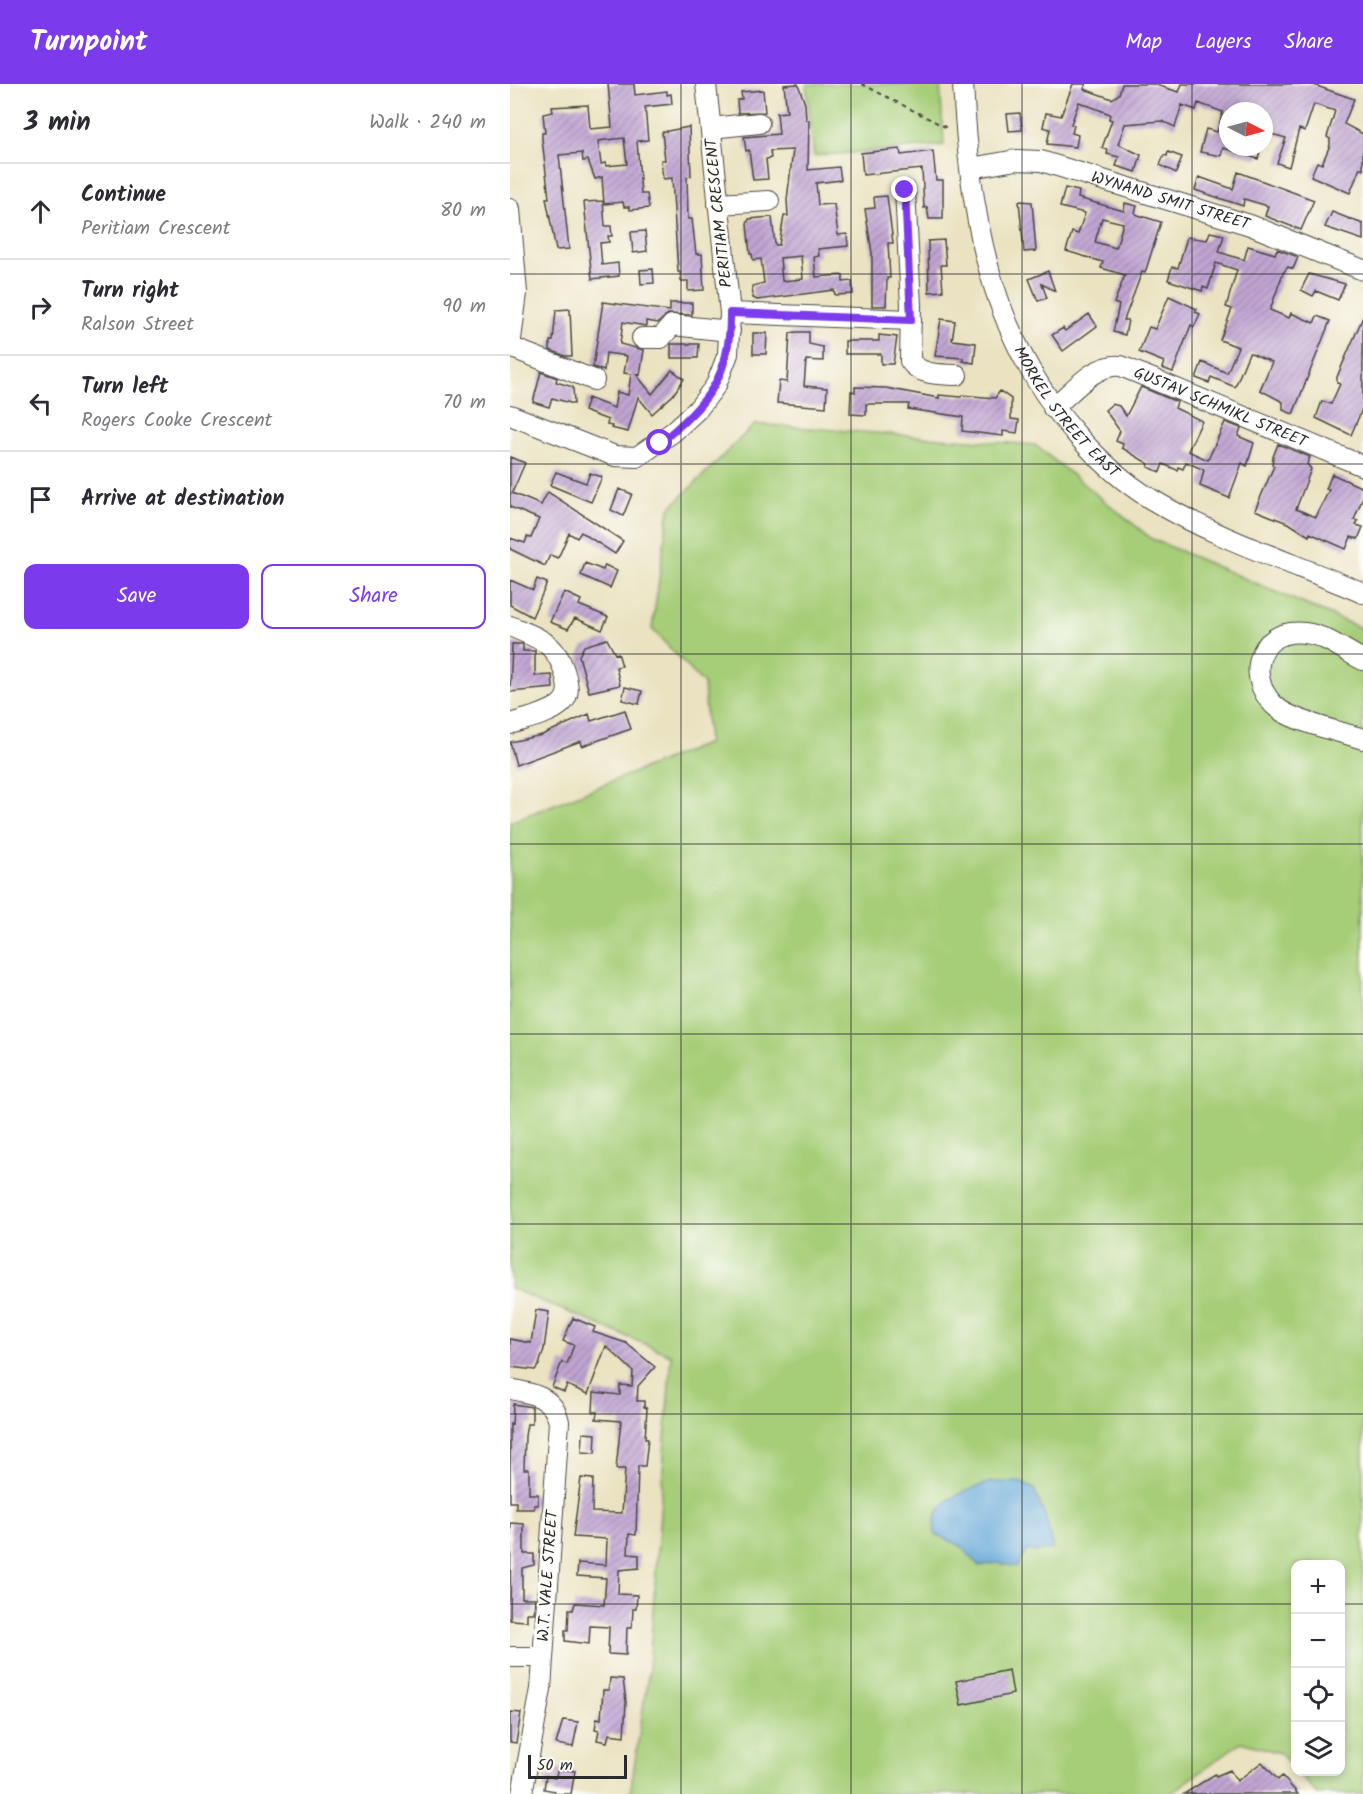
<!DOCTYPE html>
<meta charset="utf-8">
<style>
body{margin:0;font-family:Kalam,sans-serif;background:#f7f7f7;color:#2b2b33}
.controls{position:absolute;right:18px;bottom:18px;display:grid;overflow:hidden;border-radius:12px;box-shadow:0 3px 9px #0003}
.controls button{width:54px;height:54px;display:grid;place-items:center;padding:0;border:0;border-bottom:2px solid #e1e1e2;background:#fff;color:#2b2b33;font:30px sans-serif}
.compass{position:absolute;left:709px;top:18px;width:54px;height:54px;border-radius:50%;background:#fff;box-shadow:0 3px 9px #0003;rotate:96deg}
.scale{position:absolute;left:18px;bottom:15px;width:99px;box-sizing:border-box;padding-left:6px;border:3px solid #2b2b2b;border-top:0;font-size:16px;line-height:21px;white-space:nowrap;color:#2b2b2b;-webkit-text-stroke:4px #fdfcf7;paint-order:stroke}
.stop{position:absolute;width:18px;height:18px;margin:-14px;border:4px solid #7c3aed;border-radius:50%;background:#fff}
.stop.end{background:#7c3aed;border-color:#fff;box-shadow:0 2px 6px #0008}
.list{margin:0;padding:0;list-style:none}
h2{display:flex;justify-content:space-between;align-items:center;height:78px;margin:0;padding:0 24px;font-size:26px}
h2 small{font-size:20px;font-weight:400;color:#7c7c81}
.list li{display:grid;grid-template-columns:39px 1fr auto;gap:18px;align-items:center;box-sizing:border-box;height:96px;padding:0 24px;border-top:2px solid #e1e1e2}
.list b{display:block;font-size:22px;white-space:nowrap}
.list p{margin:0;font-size:20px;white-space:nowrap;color:#7c7c81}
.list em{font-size:20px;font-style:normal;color:#7c7c81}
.actions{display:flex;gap:12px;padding:18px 24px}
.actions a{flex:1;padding:14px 0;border:2px solid #7c3aed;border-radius:12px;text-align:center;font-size:21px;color:#7c3aed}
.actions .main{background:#7c3aed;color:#fff}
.icon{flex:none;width:33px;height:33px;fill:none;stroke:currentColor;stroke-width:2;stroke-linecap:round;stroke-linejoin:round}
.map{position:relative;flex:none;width:853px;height:1710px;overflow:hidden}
header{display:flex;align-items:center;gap:36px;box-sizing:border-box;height:84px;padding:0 30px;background:#7c3aed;color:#fff}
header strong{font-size:28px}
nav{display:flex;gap:33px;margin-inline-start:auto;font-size:21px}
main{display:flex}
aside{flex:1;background:#fff}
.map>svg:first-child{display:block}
.green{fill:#a6cd77;stroke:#687c51;stroke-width:1.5}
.water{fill:#64a7d8;stroke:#486982;stroke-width:1.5}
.building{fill:url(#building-hatch);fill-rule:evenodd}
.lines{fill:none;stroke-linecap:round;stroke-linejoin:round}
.minor-casing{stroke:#484641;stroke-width:22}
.path{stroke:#484641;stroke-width:2;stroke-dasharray:4.5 4.5;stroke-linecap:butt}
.minor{stroke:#fff;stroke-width:20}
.route{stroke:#7c3aed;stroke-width:8}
.grid{fill:none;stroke:#2b2b2b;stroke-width:1.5;stroke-opacity:0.55}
.labels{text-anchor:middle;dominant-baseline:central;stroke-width:4.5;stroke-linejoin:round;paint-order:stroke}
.street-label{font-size:16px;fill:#2b2b2b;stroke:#fdfcf7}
</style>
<header>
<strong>Turnpoint</strong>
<nav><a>Map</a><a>Layers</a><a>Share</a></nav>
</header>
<main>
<aside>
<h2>3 min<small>Walk · 240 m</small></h2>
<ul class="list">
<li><svg class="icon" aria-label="ahead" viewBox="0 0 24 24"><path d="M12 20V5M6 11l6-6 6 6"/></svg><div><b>Continue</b><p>Peritiam Crescent</p></div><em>80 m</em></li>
<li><svg class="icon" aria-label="right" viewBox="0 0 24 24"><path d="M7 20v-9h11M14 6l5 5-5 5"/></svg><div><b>Turn right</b><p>Ralson Street</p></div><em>90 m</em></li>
<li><svg class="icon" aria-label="left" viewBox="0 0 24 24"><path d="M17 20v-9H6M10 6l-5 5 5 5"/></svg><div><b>Turn left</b><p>Rogers Cooke Crescent</p></div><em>70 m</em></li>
<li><svg class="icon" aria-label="arrive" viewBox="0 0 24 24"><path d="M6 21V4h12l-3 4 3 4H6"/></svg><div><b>Arrive at destination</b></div></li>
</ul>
<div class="actions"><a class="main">Save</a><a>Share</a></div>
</aside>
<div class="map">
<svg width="853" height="1710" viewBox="0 0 853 1710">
<defs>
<pattern id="building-hatch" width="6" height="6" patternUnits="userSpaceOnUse" patternTransform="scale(1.5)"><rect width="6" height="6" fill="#c1a5d3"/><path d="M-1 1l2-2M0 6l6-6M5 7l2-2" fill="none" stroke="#9d87ab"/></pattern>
</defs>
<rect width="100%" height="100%" fill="#fdfcf7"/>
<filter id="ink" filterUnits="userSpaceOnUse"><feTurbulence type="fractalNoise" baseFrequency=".0167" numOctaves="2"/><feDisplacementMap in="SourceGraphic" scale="12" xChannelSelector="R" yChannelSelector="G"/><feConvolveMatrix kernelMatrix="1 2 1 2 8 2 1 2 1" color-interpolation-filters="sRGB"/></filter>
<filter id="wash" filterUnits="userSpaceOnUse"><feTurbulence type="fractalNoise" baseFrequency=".008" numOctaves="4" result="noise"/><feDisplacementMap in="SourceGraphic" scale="24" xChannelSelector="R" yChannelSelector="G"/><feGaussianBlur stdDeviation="1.35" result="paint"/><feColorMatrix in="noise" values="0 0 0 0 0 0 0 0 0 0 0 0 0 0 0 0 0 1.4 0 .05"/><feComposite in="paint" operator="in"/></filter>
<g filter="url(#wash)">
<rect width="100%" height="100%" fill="#eae2c0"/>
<!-- green -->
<path class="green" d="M296 0H430L434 61 304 72Z
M245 340 525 361 642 455 853 545V1710H807L787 1688H830V1480H786L785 1686 770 1669 731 1658 660 1710H120L139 1586 161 1271 0 1204V738L198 659 194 600 142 545 159 425Z"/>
<!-- water -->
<path class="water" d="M481 1398H510L524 1405 536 1435 543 1465 527 1468 517 1466 507 1483 488 1479 469 1482 451 1462 425 1450C419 1416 454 1407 481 1398Z"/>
<g id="blocks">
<!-- building -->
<path class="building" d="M98 0H124L125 11 157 7V11L161 10 162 20 135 23 138 56 127 57 131 110H137L139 124 120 126 119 123H114L113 118 94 120 92 93 85 95 78 76 73 77 72 69 49 71 59 165 46 166 36 114H39L32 55V49H35L33 30 43 28 42 23 78 21 80 45 102 43ZM114 54 117 80 96 82 95 79 91 80 88 57Z
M288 0 295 20 296 36H299L298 86 329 83 331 96 306 99 308 121 324 120 328 151 337 150 338 162 308 165 309 172 304 173 306 193 333 191V198L342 197 343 210 325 211 324 206 247 216 243 214 242 202 254 199 251 175 243 176 242 170H240L237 140 239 135 262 133 265 161H269L274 132H278L277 116 283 66 260 67 261 74 256 75 258 95 243 96 239 66 236 67 234 53 269 50 267 29 277 28 274 1ZM291 172 293 195 272 197 270 174Z
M563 0H576L574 5 602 15 609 10 612 0H643L669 8 672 0H801L844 15 834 40 853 50V86L850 84 840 109 801 92 807 78 812 80 820 61V55L817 53 825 27 804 20 795 47 789 45 779 83 767 79 776 54 754 48V27H718V63H751L748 75 713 64 711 72 690 68 696 45 707 48 713 28 688 19 686 26 672 21 665 43 652 37 615 40 608 60 631 71 626 88 606 82 609 73 597 70 598 66 592 64 602 36 599 35 600 30 569 18 561 40 564 41 562 49 568 51 566 63 537 60 540 45 533 43 536 29 551 32Z
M253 6 255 28 228 29 227 16 232 15 231 8Z
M510 29 512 46 499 47 497 30Z
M179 43 181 92 177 93 178 135H182L186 170H192L194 206 178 207V197H171L170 188H168L162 94 153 95 151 76H155L152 48Z
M390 65 391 71 423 67 426 96H433V135H419L417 123 414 124 412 85 353 91 351 69Z
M658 68 672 73 666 89 650 81 654 71 657 72Z
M728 88 804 116 791 146 755 132 758 122 734 115 733 122 685 106 689 93 723 105Z
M555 104 569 107 568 114 614 127 615 119 627 122 625 129 628 131 651 138 635 189 632 188 614 236H618L615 251 603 248 609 221 604 219 615 191 591 184 593 178 556 167 562 148 568 150 575 129 550 123ZM592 134 613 139 606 164 585 158Z
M377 112 383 159H378L380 194H377L376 222H362V169L355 125 365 124 364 113Z
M93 117 95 142H101L102 152H98L99 158 90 159 92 181 108 179 109 192 82 195 74 118Z
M509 117 522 118 526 167 514 168Z
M822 128 853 140V156L815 143Z
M135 147 137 167 123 169 121 148Z
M700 148 714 151 709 168 734 176 738 162 765 170 767 165 788 173 783 185 778 183 773 189 760 226 779 234 781 229 804 239 807 232 820 237 783 330 773 326V318L750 306 762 278 741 269H739L725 303 701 293 699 299 686 294 692 278 717 289 728 263 710 256 722 225 716 223 727 186 706 179 698 205 693 203 692 207 658 196 662 183 668 184 677 153 697 156Z
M434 156 436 181H431L433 207 419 208 418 157Z
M143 185 144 199 131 200 130 186Z
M538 187 545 207 532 200 537 214 528 217 519 195Z
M799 190 835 200 828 216 806 207 803 212 791 206Z
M659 212 687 225 685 228 690 230 684 243 681 241 663 288 652 284 654 278 629 268 639 243 645 245Z
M93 218 160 227V219H182V231L158 230 148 239 136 237V242L113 238 110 260 134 266 130 291 126 290 142 310 162 286 174 295 163 311 142 330 128 313 118 348 101 344 102 342 97 341 98 336 74 327 78 314 104 324 107 308 118 311 121 290 114 289 117 272 96 269 94 287 83 283Z
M60 225 62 272H55L40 266V257H43L46 226Z
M579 230 587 242 553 267 542 251 553 244 555 247Z
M853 233V323L841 351 806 334 812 317 821 320 830 300 827 299V293Z
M431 235 445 237 442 256 466 259 464 279 453 277V274L425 272Z
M287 248H299V260L313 263V277L296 276 294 302 317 304 316 323 267 319 269 297 277 298 280 249Z
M243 249H257L256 270H243Z
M369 251 387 253 383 280H371V270H335V257H369Z
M161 260H189L188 274H161Z
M31 288 47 294 46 298 63 303 64 320 42 314 39 323 23 318Z
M345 303 376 304 429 314V311L451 313 452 311 485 314 490 307 501 315V335L509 336 507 349 493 347V352L452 347 453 333 398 325 399 320H356V331L340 330 341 307 345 308Z
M631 303 667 318 665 324 692 337 678 367 698 376 715 338 731 344 728 352 744 359 737 382 732 379 719 414 690 402 694 386 676 378 673 385 668 383 667 386 653 380 650 388 638 383 639 380 612 364 613 360 606 357 610 347 595 326 602 320 609 322 616 332Z
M768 360 800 373 797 380 801 385 786 425 806 433 819 406 816 405 822 390 853 404V413L844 436 848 437 846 441 853 443 848 455 841 453 836 465 800 449 799 452 780 440 745 426 764 382 762 381 763 373Z
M0 373 15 379 2 409 31 421 38 408 113 457 105 470 71 448 67 454 59 449 48 474 40 471 35 482 0 465V454L15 459 17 453 21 454 29 435 0 423Z
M46 388 76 399 80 389 92 393 81 418 40 401Z
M109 405 122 410 113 432 101 426Z
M75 479 93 486 95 481 107 487 100 504 71 491Z
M27 495 37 499 22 533 0 521V496L23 506Z
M54 508 71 516 69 521 98 533 92 546 65 534 58 545 40 538Z
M97 555 105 570 108 569 112 582 106 583 110 601 79 608 69 572 74 562Z
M2 560H13V567H25V592L42 591 43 604 0 608Z
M115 603 132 607 129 620 112 616Z
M115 626 121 645 72 662 71 657 6 681 0 658 32 651 79 630 81 637Z
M26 1226 39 1228 34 1265 29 1281 25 1286 0 1283V1255L21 1259Z
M63 1234 85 1243 83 1248 116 1259 145 1283 128 1302 127 1317H134V1323L137 1324 135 1355H138L135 1382H128L126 1451 119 1450 118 1470 129 1471V1484L109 1486 108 1510 127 1511 126 1525H123L122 1544H117L116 1571 98 1570 99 1543 80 1542 79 1560 55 1557V1546H58L59 1525 63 1526 65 1519 94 1521 96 1494 67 1492 68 1479 96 1481 97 1455 63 1453 71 1394 83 1395 82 1428 112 1429 115 1385H106L111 1337 86 1335 87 1328H83L84 1308 110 1311V1301L122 1302 123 1287 96 1262 78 1310 57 1301 54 1308 42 1303 52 1278 57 1280 64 1261 53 1257Z
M3 1320 22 1323V1340H17L15 1352 14 1385H19V1410H28V1421H24V1425H6V1418H0V1340L2 1341Z
M73 1349 86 1350 85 1369 72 1368Z
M1 1439 14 1440V1470H24V1481L12 1484V1514H25L24 1529H17V1537L0 1536Z
M499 1586 503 1610 451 1621 446 1597Z
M100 1594 113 1595 116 1618 114 1652 99 1650 97 1658 87 1656 89 1646 85 1645 87 1634 91 1635 93 1606H99Z
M0 1628 11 1629 6 1659 0 1658Z
M53 1636 68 1638 63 1663 46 1660Z
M752 1678 768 1696 772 1692 788 1710H674L705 1690 706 1692 720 1686 727 1697Z
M48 1685 65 1687 61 1710H44L45 1707 34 1705 36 1692 45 1694Z"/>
</g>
</g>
<g filter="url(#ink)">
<use href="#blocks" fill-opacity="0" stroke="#484641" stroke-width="1.5"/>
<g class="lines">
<!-- minor casing -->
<g class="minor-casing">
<g id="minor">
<path id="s1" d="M453 0C460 129 478 250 566 350 588 375 613 398 641 415 707 455 783 479 853 509"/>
<path d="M201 44 249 39"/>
<path id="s2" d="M461 84 506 76 531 77 740 141 853 186"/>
<path d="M395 106 401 221 400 277C411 292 430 290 447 291"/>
<path d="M208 120 259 117"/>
<path d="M0 125 7 209 0 263"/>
<path d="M220 229 401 236"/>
<path d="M132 254H151L162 241 220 247"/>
<path d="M0 263 84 296"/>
<path id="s3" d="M543 324C561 309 586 278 611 282L853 382"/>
<path d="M0 331 105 372 127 373 163 348 188 325 206 301 218 270 220 229 196 0"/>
<path d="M0 542C30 555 47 558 56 593 58 602 60 611 52 619 41 630 15 635 0 640"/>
<path d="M853 576C835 567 815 551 795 549 744 543 734 600 770 626 787 638 831 648 853 655"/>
<path d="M0 1305C22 1309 44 1313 49 1338L31 1605 12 1710"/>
<path d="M0 1573H32"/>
</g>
</g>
<!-- path -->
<path class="path" d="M352 0 439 45"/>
<!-- minor -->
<use href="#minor" class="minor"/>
</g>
</g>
<g class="lines" filter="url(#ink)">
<!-- route -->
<path class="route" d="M150 359C197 319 221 294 220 229L401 236 395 106"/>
</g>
<!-- grid -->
<path class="grid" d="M171 0V1710M341 0V1710M512 0V1710M682 0V1710M0 190H853M0 380H853M0 570H853M0 760H853M0 950H853M0 1140H853M0 1330H853M0 1520H786M830 1520H853"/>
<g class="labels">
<!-- street labels -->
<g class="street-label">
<text stroke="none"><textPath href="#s2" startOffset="206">WYNAND SMIT STREET</textPath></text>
<text transform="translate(209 129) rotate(-96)">PERITIAM CRESCENT</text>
<text stroke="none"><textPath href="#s3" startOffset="190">GUSTAV SCHMIKL STREET</textPath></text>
<text stroke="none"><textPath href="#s1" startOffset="352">MORKEL STREET EAST</textPath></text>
<text transform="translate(38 1492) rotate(-86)">W.T. VALE STREET</text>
</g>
</g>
</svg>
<div class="controls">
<button>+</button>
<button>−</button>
<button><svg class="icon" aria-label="locate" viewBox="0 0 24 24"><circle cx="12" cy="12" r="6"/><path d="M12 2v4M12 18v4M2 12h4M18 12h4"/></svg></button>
<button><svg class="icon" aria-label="layers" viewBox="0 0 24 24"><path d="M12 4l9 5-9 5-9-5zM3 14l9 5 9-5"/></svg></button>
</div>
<svg class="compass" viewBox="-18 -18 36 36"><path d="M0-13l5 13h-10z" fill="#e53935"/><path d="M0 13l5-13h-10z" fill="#7c7c81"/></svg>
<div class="scale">50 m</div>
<div class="stop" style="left:150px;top:359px"></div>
<div class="stop end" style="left:395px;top:106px"></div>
</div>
</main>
